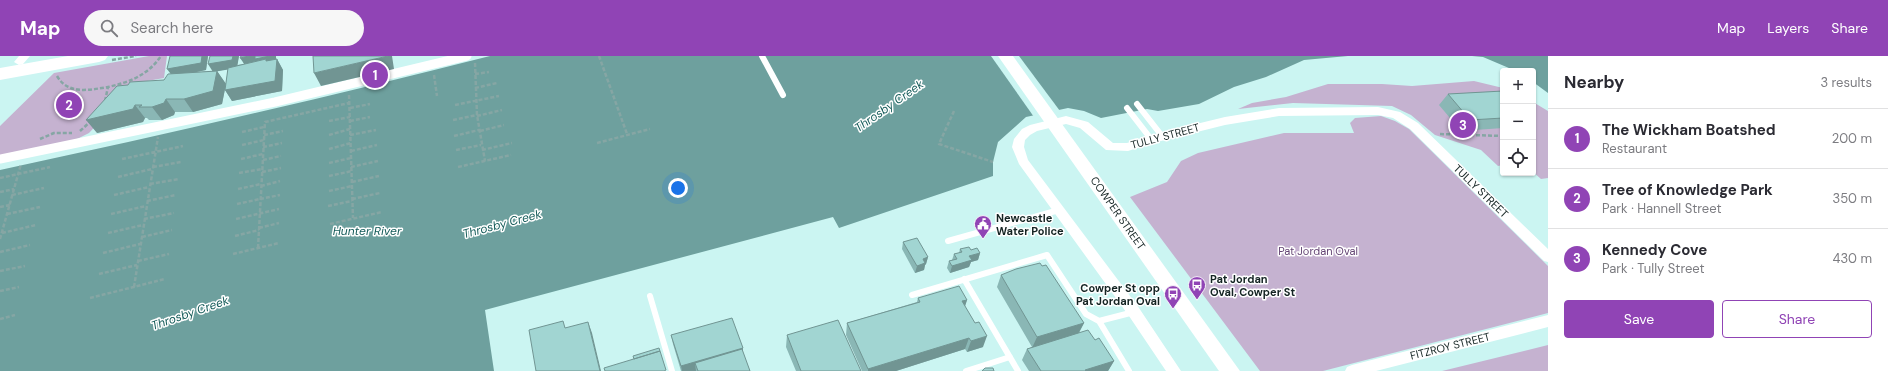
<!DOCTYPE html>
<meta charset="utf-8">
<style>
body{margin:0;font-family:"DM Sans",sans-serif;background:#f7f7f7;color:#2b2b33}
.controls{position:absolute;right:12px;top:12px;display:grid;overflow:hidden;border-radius:4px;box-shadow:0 1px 3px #0004}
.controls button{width:36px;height:36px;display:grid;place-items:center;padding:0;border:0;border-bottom:1px solid #e1e1e2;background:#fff;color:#2b2b33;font:20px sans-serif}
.you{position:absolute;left:678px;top:132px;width:14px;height:14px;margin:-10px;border:3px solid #fff;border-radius:50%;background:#1a73e8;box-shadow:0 0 0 6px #1a73e833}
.badge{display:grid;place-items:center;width:26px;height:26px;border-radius:50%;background:#9044b5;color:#fff;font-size:13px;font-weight:700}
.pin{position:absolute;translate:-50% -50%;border:2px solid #fff;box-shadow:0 1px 4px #0006}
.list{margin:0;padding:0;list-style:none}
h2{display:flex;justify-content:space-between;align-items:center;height:52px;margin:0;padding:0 16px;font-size:17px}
h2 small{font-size:13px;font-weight:400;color:#7c7c81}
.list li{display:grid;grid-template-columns:26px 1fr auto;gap:12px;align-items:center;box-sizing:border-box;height:60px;padding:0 16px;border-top:1px solid #e1e1e2}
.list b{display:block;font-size:15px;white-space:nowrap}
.list p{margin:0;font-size:13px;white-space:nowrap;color:#7c7c81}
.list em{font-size:13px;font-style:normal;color:#7c7c81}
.actions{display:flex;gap:8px;padding:12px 16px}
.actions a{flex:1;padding:9px 0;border:1px solid #9044b5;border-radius:4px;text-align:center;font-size:14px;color:#9044b5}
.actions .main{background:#9044b5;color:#fff}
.icon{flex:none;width:22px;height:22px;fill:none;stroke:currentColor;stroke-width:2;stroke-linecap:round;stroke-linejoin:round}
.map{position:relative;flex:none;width:1548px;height:315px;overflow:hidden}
header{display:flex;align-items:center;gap:24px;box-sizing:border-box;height:56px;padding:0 20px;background:#9044b5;color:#fff}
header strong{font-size:19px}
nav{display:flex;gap:22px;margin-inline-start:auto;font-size:14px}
.search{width:280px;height:36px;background:#f7f7f7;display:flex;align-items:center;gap:10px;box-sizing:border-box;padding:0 14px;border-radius:22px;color:#7c7c81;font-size:15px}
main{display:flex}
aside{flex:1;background:#fff}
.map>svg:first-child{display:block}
.green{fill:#c5b2d0}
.water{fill:#6ea09e}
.pier{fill:#cbf5f2}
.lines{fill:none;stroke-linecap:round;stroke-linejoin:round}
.path{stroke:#86a6a4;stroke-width:2.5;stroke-dasharray:4 2;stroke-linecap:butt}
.service{stroke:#fff;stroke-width:6}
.pedestrian{stroke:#fff;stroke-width:9}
.minor{fill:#fff;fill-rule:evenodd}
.secondary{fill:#fff;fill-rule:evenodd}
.trunk{fill:#fff;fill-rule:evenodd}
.wall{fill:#8ab7b5}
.shaded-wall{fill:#719593}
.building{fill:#a1d5d2;stroke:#719593}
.labels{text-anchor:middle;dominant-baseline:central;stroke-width:3;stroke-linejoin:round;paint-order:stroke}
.street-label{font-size:11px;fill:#142423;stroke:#fff}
.poi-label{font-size:11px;font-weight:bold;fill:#142423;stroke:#fff;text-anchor:start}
.park-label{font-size:11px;fill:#644574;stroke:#fff}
.water-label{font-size:12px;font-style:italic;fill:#155c5a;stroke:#fff}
</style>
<header>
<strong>Map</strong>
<div class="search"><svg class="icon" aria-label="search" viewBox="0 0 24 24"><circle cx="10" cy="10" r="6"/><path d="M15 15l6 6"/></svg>Search here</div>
<nav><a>Map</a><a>Layers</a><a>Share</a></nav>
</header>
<main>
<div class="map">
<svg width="1548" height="315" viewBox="0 0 1548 315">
<rect width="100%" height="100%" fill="#cbf5f2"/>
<!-- green -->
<path class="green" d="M149 0H167L164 22 136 27 89 77 75 84 0 100V70L54 17Z
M1474 25 1503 32V109L1498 110 1481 94 1435 79 1411 59 1392 50 1293 47 1238 53 1252 47 1286 41 1328 28H1382L1412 30Z
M1533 46 1548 55V122L1541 123 1533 116Z
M1381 60 1395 65 1409 73 1548 210V257L1323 315H1260L1130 141 1167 126 1181 105 1198 97 1284 77H1354L1350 67 1355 62Z
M1548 289V315H1442Z"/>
<!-- water -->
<path class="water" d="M490 0H1348L1304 4 1266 21 1234 31 1199 48 1158 55 1147 53 1101 62 1084 55 1068 52 1026 61 998 86 993 106V120L839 172 833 161 485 254 494 315H0V114C164 79 328 41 490 0Z
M1472 0H1548V37L1533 26V15H1516L1483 1Z"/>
<!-- pier -->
<path class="pier" d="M991 0H1019L1060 55 1034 61Z"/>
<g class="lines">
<!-- path -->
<path class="path" d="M599 0 627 78
M112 4 136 0
M475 7 477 59 485 105
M475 18 489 16
M434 19 437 40
M57 20C68 39 89 34 108 31
M475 32 497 27
M349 39 353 162
M105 45 108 31C130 26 148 19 161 0
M455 49 499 40
M350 52 370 48
M954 55 939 88 993 106
M477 60 502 54
M453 64 477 59
M329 65 350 61
M350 65 370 61
M80 75 91 65
M480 75 504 69
M242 76 264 71
M1440 78 1503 80
M264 79 283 75
M329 79 350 73
M350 79 376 74
M454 80 479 74
M40 83 54 77H72
M597 87 650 73
M242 89 264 84
M263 91 282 87
M329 93 351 87
M456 94 481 89
M482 94 512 87
M351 95 377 89
M122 103 183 90
M241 103 263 98
M263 104 281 100
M329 107 351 102
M153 111 181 106
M351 111 378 105
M458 111 511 99
M262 116 281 112
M239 117 262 113
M329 120 352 115
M118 121 152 113
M0 122 50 111
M352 126 379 120
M150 128 179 123
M261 130 280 125
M238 133 261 128
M329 135 352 130
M0 136 14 133
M12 139 44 132
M114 139 149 131
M260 143 280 139
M352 143 380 137
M147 145 176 139
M237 148 260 143
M328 150 352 145
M0 151 10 149
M7 158 40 151
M111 158 146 150
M144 163 174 157
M236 163 279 153
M330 168 382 156
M259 172 279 167
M2 177 36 169
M108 177 143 169
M235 180 259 174
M142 181 172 174
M0 183 21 108
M258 192 265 66 349 47
M0 196 30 189
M103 197 140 188
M233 198 279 187
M138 205 169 198
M0 215 25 210
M99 218 137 209
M134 231 158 81
M0 235 19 231
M90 242 165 223
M0 263 15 259"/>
<!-- service -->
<path class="service" d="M762 0 783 39
M1137 48 1162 80
M1127 52 1151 83
M948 185 1059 154
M964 223 1018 315
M912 239 1047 199 1086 258 1099 265 1134 256
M650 240 672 315
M1099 265 1129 315
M966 315 1010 301"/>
<!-- pedestrian -->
<path class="pedestrian" d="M0 103 275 46 467 0"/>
<!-- minor -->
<path class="minor" d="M19 0H30L23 8 19 9 14 6Z
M1378 51 1400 56 1418 67 1548 193V206L1544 205 1410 73 1393 62 1378 59 1279 60 1225 69 1153 87 1128 95 1106 94 1080 72 1066 68 1037 75 1030 79 1025 84 1024 91 1028 104 1139 252 1181 315H1166L1129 260 1019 108 1012 91 1014 83 1022 73 1030 69 1066 60 1088 66 1113 87H1127L1151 79 1225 61 1279 52Z
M1548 259V271L1376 315H1345L1347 311 1352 309Z"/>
<!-- secondary -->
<path class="secondary" d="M998 0H1013L1240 315H1219Z"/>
<!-- trunk -->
<path class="trunk" d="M68 0H108L105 4 99 6 0 24V12Z"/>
</g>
<!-- wall -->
<path class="wall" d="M170 0H208L206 14 195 16 213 15 210 0H239L237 9 244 8 241 0H276V3H277L283 14 282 35 232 45 225 34 228 13 217 15 226 28 222 48 193 56H175L174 59 162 64H149L147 62H145L143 66 97 77 128 29 164 24 171 18Z
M1503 35V72L1461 75 1439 49 1448 38Z
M903 186 928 201 926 208 925 209 924 214 915 217 902 193Z
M960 193 971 194 980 197 978 204 971 206 969 211 950 217 947 212 949 205 952 204 954 198 959 197Z
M1001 219 1084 267 1079 277 1095 284 1114 305 1108 315H1029L1022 304 1027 293 1032 291 997 231Z
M918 242 967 244 965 250 983 291 967 296 965 293 896 315H862L846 279 847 267 917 246Z
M671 279 743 292V297L750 315H681L673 288Z
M787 279 861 315H796L786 291Z"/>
<!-- shaded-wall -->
<path class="shaded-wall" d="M202 0H208L206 14 173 21 167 13Z
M233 0H239L237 12 213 16 208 8Z
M249 0H276V7L245 9 240 2Z
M388 0H392L394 13 321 30 314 17Z
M277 3 283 14 282 35 232 45 225 34Z
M217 15 226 28 222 48 193 56 184 43Z
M166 43 175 56 174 59 162 64 152 51Z
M135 49 145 62 143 66 97 77 86 64Z
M980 197 978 204 971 206 969 211 950 217 952 210 969 200Z
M928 201 926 208 925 209 924 214 915 217 917 210 923 203Z
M967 244 963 256 962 245Z
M588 266 592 277 601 315H600Z
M1084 267 1078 278 1032 292 1037 281Z
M987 280 983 291 967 296 971 285Z
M969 282 965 293 896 315H868V313Z
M743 292V301L695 307 696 315H682L681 310Z
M1114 305 1108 315H1085V314Z"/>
<!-- building -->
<path class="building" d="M170 0H202L201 7 167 13Z
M210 0H233L232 4 208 8Z
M241 0H249L240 2Z
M255 0H270L255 3Z
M313 0H388L314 17Z
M266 3V5L277 3 275 25 225 34 228 12Z
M217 15 213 35 184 43H166L164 47 152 51H139L142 49H135L133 53 86 64 117 30 128 29 130 26 164 24 168 18Z
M1503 35V62L1470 64 1448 38Z
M917 182 928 201 923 203 925 207 917 210 903 186Z
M969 191 971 194 977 192 980 197 969 200 972 204 952 210 949 205 957 203 954 198 962 196 960 193Z
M1040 207 1042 210 1046 209 1084 267 1037 281 1001 219 1016 213Z
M959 230 967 244 962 245 975 267 979 266 987 280 971 285 969 282 868 313 847 267 920 246 918 242Z
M732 262 743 292 681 310 671 279Z
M838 264 861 315H801L787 279Z
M563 265 565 272 588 266 600 315H536L529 274Z
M1088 274 1095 284 1099 282 1114 305 1085 314 1086 315H1041L1027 293Z
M659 292 660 295 634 303 633 300Z
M742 293 750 315H698L695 307Z
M660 295 666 314 664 315H605L604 312Z
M985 312H993L994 315H982Z"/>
<!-- icons -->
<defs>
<g id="civic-pin" transform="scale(0.9)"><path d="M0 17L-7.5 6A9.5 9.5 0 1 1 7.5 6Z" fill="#9044b5" stroke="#fff"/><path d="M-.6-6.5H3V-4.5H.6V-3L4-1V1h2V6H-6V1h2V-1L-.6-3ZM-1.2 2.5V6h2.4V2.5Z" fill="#fff"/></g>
<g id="bus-pin" transform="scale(0.9)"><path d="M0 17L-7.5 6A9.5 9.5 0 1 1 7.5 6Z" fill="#9044b5" stroke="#fff"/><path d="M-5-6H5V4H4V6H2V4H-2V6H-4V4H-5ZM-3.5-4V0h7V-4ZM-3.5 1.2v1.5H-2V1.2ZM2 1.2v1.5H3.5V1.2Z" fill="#fff"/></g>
</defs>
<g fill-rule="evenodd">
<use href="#civic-pin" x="983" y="168"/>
<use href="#bus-pin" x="1197" y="229"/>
<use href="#bus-pin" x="1173" y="238"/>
</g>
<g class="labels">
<!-- street labels -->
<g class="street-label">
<text transform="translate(1165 80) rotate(-15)">TULLY STREET</text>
<text transform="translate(1481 135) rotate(44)">TULLY STREET</text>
<text transform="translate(1118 157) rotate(55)">COWPER STREET</text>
<text transform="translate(1450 290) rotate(-14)">FITZROY STREET</text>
</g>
<!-- poi labels -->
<g class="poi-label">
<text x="996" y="162">Newcastle<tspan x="996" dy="13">Water Police</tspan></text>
<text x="1210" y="223">Pat Jordan<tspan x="1210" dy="13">Oval, Cowper St</tspan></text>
<text x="1160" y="232" text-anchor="end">Cowper St opp<tspan x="1160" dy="13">Pat Jordan Oval</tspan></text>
</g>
<!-- park labels -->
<g class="park-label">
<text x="1318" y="195">Pat Jordan Oval</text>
</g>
<!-- water labels -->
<g class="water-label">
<text transform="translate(889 50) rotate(-35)">Throsby Creek</text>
<text transform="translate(502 168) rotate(-15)">Throsby Creek</text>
<text x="367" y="175">Hunter River</text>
<text transform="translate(190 257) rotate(-19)">Throsby Creek</text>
</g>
</g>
</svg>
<div class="controls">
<button>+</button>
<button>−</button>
<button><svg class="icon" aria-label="locate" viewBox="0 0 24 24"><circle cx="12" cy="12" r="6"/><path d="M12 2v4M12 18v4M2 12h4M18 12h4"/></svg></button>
</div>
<div class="you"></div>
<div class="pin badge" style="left:375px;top:19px">1</div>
<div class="pin badge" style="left:69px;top:49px">2</div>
<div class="pin badge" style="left:1463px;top:69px">3</div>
</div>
<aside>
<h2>Nearby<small>3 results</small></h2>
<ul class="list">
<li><span class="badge">1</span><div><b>The Wickham Boatshed</b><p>Restaurant</p></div><em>200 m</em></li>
<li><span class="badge">2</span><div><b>Tree of Knowledge Park</b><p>Park · Hannell Street</p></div><em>350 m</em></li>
<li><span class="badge">3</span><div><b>Kennedy Cove</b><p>Park · Tully Street</p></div><em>430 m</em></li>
</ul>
<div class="actions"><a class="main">Save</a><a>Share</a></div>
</aside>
</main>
